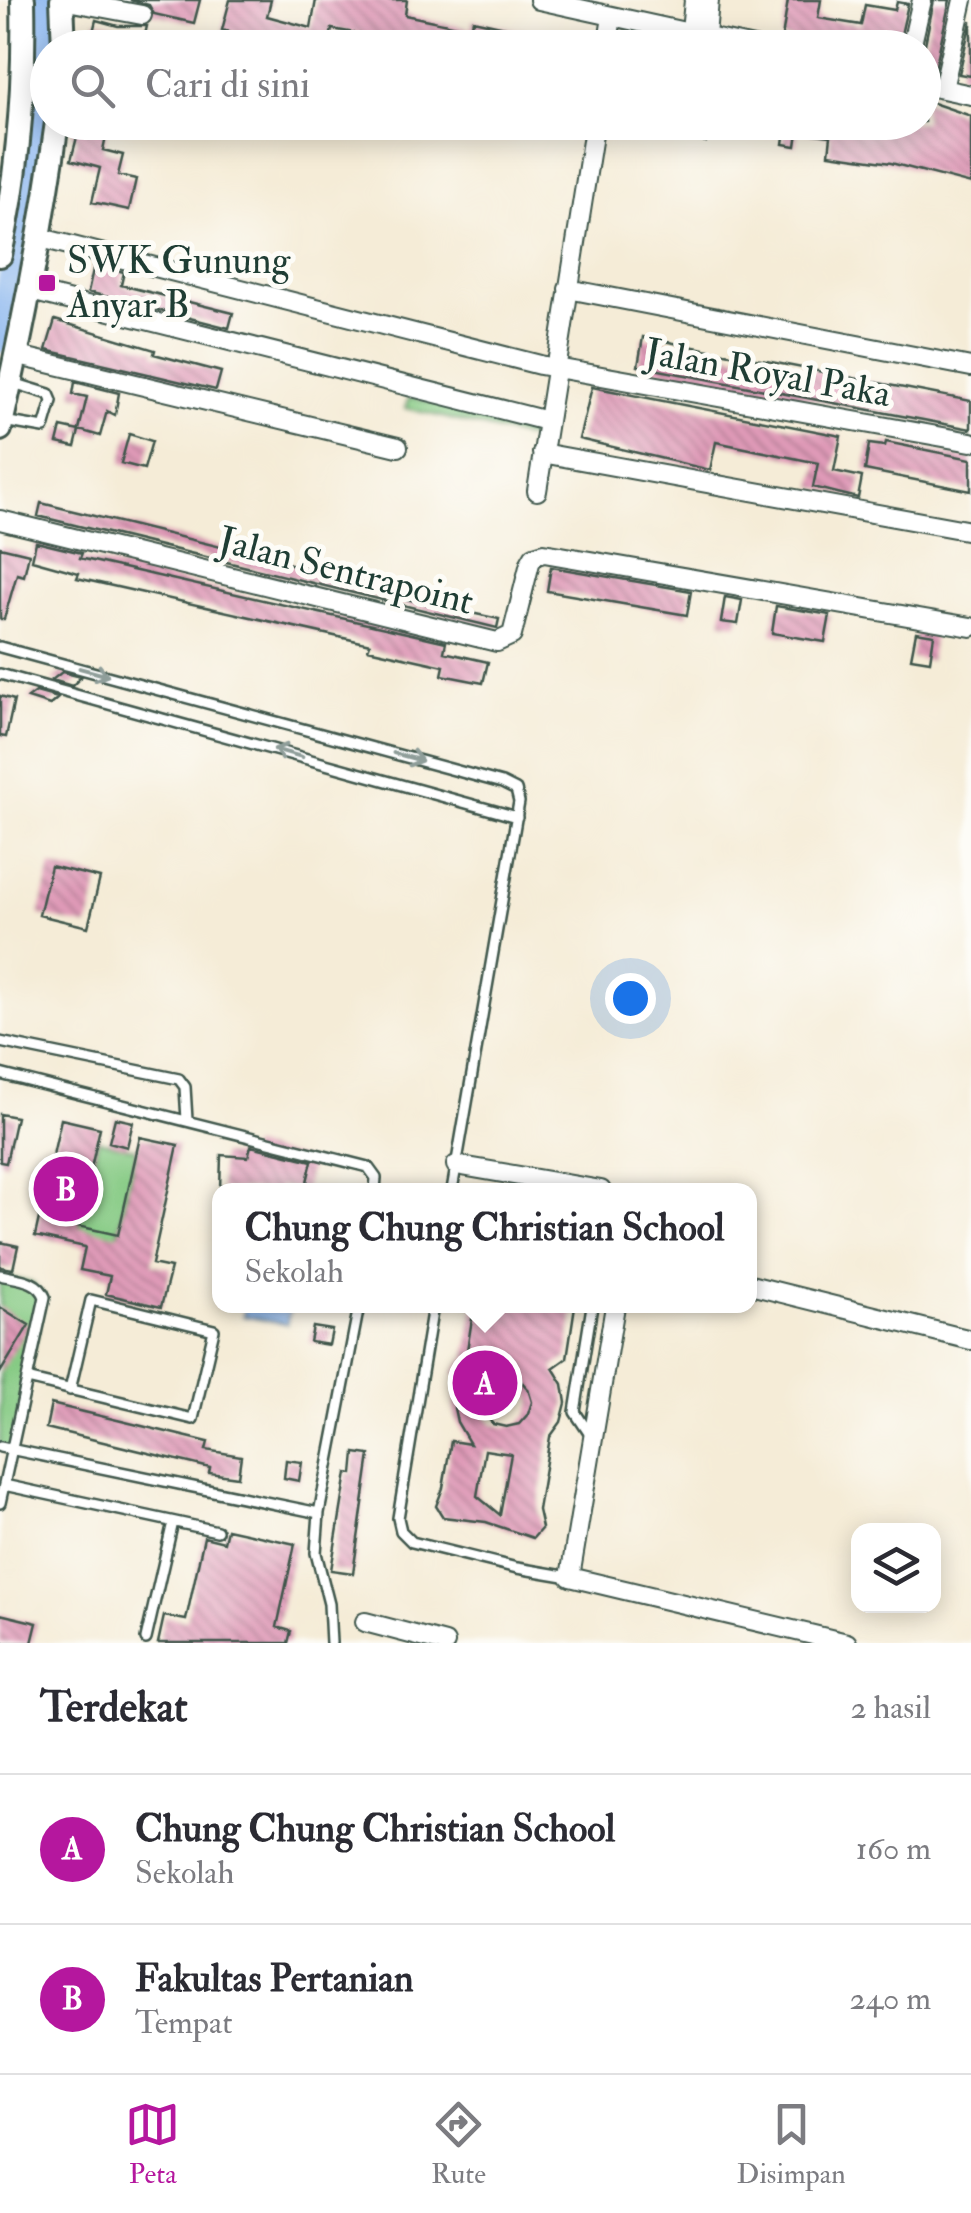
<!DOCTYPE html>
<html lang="id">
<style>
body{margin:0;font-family:"IM FELL Double Pica",serif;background:#f2f2f3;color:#2b2b33}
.controls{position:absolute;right:30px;bottom:30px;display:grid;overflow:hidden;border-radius:20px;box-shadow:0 5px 25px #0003}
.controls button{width:90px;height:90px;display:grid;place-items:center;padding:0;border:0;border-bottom:2px solid #e1e1e2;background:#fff;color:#2b2b33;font:50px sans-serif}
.you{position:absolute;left:630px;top:998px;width:35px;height:35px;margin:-25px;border:8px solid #fff;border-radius:50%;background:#1a73e8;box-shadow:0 0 0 15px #1a73e833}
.badge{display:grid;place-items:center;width:65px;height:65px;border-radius:50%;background:#b5179e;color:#fff;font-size:32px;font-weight:700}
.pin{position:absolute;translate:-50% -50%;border:5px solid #fff;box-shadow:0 2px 10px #0006}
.popup{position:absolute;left:212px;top:1183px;width:545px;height:130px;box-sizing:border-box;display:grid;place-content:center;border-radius:20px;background:#fff;filter:drop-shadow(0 2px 8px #0005);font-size:32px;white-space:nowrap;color:#7c7c81}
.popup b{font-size:38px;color:#2b2b33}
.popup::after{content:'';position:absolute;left:50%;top:100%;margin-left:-20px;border:20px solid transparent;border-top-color:#fff}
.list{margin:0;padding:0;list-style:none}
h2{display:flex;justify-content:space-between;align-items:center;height:130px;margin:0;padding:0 40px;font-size:42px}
h2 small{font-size:32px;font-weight:400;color:#7c7c81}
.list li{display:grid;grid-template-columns:65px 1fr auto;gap:30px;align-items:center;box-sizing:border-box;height:150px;padding:0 40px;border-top:2px solid #e1e1e2}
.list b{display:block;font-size:38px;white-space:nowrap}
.list p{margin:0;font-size:32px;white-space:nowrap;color:#7c7c81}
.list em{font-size:32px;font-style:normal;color:#7c7c81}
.icon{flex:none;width:55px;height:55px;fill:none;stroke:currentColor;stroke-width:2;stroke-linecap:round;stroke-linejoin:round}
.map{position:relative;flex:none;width:971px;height:1643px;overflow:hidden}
.search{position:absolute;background:#fff;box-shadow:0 5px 25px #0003;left:30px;right:30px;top:30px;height:110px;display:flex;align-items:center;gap:25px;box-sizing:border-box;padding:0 35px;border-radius:55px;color:#7c7c81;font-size:38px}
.sheet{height:430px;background:#fff}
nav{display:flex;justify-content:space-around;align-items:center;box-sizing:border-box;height:140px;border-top:2px solid #e1e1e2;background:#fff;font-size:28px;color:#7c7c81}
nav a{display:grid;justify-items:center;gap:5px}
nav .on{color:#b5179e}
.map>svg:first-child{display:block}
.green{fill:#86ca84;stroke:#52845c;stroke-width:2.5}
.water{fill:#85b3ef;stroke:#527892;stroke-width:2.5}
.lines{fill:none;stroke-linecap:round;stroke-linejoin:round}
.river{stroke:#85b3ef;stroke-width:30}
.building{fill:url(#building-back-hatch);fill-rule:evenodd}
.lane-casing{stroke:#3f574c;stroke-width:14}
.street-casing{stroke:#3f574c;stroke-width:22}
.secondary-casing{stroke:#3f574c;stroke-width:28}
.lane{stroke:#fff;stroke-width:9}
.street{stroke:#fff;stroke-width:18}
.secondary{stroke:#fff;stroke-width:22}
.oneway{stroke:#8f9e9a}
.poi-dot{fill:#b5179e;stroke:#fdfcf7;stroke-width:4}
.labels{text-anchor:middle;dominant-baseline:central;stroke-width:10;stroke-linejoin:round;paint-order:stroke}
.poi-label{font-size:38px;fill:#1f3d34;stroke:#fdfcf7;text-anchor:start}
.street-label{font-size:38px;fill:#1f3d34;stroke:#fdfcf7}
</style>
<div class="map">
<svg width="971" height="1643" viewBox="0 0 971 1643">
<defs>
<pattern id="building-back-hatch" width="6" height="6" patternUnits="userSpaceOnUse" patternTransform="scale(2.5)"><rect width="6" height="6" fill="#df9ab7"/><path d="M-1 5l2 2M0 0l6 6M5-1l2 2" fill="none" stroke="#b47f96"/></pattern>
</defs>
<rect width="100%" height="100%" fill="#fdfcf7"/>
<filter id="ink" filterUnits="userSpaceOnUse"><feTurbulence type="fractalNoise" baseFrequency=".01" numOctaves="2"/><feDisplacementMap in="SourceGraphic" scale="20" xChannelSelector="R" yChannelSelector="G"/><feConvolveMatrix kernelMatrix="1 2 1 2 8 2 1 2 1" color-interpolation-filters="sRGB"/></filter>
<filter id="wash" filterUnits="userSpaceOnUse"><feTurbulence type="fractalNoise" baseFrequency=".0048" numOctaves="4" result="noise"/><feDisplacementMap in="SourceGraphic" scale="40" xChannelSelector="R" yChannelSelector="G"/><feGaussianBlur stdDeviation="2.25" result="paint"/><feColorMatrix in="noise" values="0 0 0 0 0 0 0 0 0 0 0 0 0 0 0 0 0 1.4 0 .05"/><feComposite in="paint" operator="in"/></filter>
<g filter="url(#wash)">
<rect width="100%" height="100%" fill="#f5ecd7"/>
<!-- green -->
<path class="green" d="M409 397 539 429 536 440 405 408Z
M98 1140 137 1149 115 1245 76 1238Z
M0 1275 33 1283 45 1297 12 1450 0 1447Z"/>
<!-- water -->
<path class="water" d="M245 1306H290L287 1324 243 1316Z"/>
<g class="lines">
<!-- river -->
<path class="river" d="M0 338 31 196 42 86V0"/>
</g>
<g id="blocks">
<!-- building -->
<path class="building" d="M130 0H200L194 23 154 14 149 5Z
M230 0H271L267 16 311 28 316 0H407L405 15 471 29 473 20 519 30 520 28 575 44V48H376L377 37 332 29 328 48H283L284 45 222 30Z
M788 0H821L818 18 861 25 865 5 895 10 897 2 908 4 900 39 888 36 886 45 844 37 843 45 782 38Z
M934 0H950L935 69 924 66V49Z
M96 20 118 26H147L142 48H89Z
M971 21V76L959 74Z
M924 100 971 116V184L891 163 829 154 831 136 798 132 796 146 783 144 786 122H924Z
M75 122H109L103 150 123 155 118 175 136 179 129 210 92 202 100 168 71 160 77 137 72 135Z
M607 122H647L645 138 606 131Z
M675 122H711L706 142 672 135Z
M94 265 124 272 121 285 233 313 229 328 88 292Z
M55 320 155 350 154 354 221 372 216 390 46 350Z
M643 337 971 401V429L638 366Z
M75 382 119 393 115 415 107 411 100 436 79 430 87 397 73 394Z
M592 387 841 436 834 471 862 477 858 498 813 487 818 463 716 442 710 470 579 439Z
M61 427 79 431 75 447 57 443Z
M129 434 152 441 144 469 121 463Z
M886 442 971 459V491L865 470 869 444 885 446Z
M41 503 307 568 362 583 360 589 499 619 497 628 38 516Z
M36 542 82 553 80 558 446 642 444 652 488 662 483 683 442 675 444 666 368 649 370 644 77 578 79 573 32 560Z
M0 547 29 554 24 576 17 574 4 619H0Z
M551 567 691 591 687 615 547 591Z
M725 597 742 600 738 624 721 622Z
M776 606 830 615 825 642 772 633Z
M916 632 934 635 930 661 911 658Z
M62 672 81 677 72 686 52 680Z
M36 692 58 698 50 705 28 698Z
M0 696 14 700 6 737 0 736Z
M51 866 100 878 88 927 39 915Z
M0 1114 16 1117 6 1163 0 1162Z
M115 1118 133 1122 127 1147 109 1142Z
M61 1119 100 1128 78 1226 118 1235 140 1137 178 1145 152 1264 171 1268 161 1307 106 1294 110 1276 80 1270 85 1247 35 1236Z
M251 1146 312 1161 305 1190 279 1186 278 1190H220L221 1155 248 1157Z
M0 1242 18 1246 13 1269 0 1267Z
M474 1306H575L567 1358 553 1368 563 1384 566 1403 561 1422 550 1437 538 1510 542 1528 533 1538 486 1522 443 1517 436 1506 443 1488 451 1441 470 1444 457 1422 454 1408 460 1380 454 1372 466 1357ZM506 1376 519 1379 528 1389 532 1402 528 1414 519 1424 506 1427 493 1424 484 1414 481 1402 484 1388 494 1379ZM485 1450 511 1454 500 1515 477 1496Z
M0 1307 29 1325 0 1373Z
M313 1327 332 1330 329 1345 310 1342Z
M51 1404 208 1442 206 1450 241 1456 238 1477 209 1473 210 1468 46 1428Z
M355 1453 370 1455 353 1573 331 1570 347 1473 353 1474Z
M286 1460 302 1462 299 1481 284 1478Z
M227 1529 295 1544 277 1627 291 1631 288 1643H158L164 1616 186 1620 204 1537 224 1542Z
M0 1614 37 1623 32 1643H0Z"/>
</g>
</g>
<g filter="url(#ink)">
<use href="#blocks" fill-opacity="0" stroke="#3f574c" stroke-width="2.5"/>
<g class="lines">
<!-- lane casing -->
<g class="lane-casing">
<path id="lane" d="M3 421 44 428 52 401 49 394 10 382
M0 647 502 783 516 790 519 802 452 1190
M0 674 517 817
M0 1042 179 1079 185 1087 187 1120
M0 1074 368 1167 376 1178 375 1190
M0 1275C17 1279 38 1279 45 1297L0 1503
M433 1306 398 1518 401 1531 412 1542 517 1568 570 1577
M27 1379 193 1419 214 1330 91 1300 70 1390
M591 1436 575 1412 592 1306
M0 1447 319 1513
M4 1485 217 1531
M146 1639 173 1522
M331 1643 329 1604 316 1553 319 1513 359 1306"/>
</g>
<!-- street casing -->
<g class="street-casing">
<path id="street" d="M62 0 142 15
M539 0 758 48
M691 32 694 0
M706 36 709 0
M607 48 612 17
M911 48 922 0
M924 85 971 95
M943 89 963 0
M41 238 540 365 971 442
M568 289 971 367
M31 291 547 421
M19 356 398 447
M542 453 971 531
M537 491 595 122
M0 520 497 642 512 635 530 563 534 556 544 553 971 627
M456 1165 601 1190
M750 1285 971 1340
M615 1306 570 1577 847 1643
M365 1622 445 1643"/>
</g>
<!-- secondary casing -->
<g class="secondary-casing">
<path id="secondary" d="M62 0 64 48
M0 255C19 170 25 87 23 0
M0 429C23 327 43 226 57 122"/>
</g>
<!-- lane -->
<use href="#lane" class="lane"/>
<!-- street -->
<use href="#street" class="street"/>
<!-- secondary -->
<use href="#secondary" class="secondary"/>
</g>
<!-- one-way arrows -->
<defs><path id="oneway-shaft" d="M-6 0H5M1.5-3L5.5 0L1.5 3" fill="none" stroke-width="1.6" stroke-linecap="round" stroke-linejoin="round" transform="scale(2.5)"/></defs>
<g class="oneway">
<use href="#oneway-shaft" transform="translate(94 672) rotate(15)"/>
<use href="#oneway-shaft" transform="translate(288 753) rotate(-164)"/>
<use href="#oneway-shaft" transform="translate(408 757) rotate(15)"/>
</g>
</g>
<!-- markers -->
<rect class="poi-dot" x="37" y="273" width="20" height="20" rx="5"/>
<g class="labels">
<!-- poi labels -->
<g class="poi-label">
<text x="67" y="261">SWK Gunung<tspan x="67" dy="44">Anyar B</tspan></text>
</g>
<!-- street labels -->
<g class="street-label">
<text transform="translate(768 373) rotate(10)">Jalan Royal Paka</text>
<text transform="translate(346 571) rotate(14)">Jalan Sentrapoint</text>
</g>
</g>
</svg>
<div class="controls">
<button><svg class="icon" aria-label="layers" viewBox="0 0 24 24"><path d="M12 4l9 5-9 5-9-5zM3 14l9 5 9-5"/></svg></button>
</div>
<div class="you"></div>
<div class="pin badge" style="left:485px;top:1383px">A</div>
<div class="popup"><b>Chung Chung Christian School</b>Sekolah</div>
<div class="pin badge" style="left:66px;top:1189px">B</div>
<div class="search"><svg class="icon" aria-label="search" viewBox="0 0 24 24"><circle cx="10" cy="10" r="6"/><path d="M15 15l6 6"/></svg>Cari di sini</div>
</div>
<section class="sheet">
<h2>Terdekat<small>2 hasil</small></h2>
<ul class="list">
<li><span class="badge">A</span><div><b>Chung Chung Christian School</b><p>Sekolah</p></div><em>160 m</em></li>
<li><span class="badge">B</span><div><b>Fakultas Pertanian</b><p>Tempat</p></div><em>240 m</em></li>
</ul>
</section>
<nav>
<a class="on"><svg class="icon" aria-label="map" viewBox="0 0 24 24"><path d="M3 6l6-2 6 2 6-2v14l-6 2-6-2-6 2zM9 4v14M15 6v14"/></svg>Peta</a>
<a><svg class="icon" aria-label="directions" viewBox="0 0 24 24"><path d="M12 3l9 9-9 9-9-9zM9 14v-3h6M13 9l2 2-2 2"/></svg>Rute</a>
<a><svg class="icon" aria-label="saved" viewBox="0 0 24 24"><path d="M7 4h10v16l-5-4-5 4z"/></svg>Disimpan</a>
</nav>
